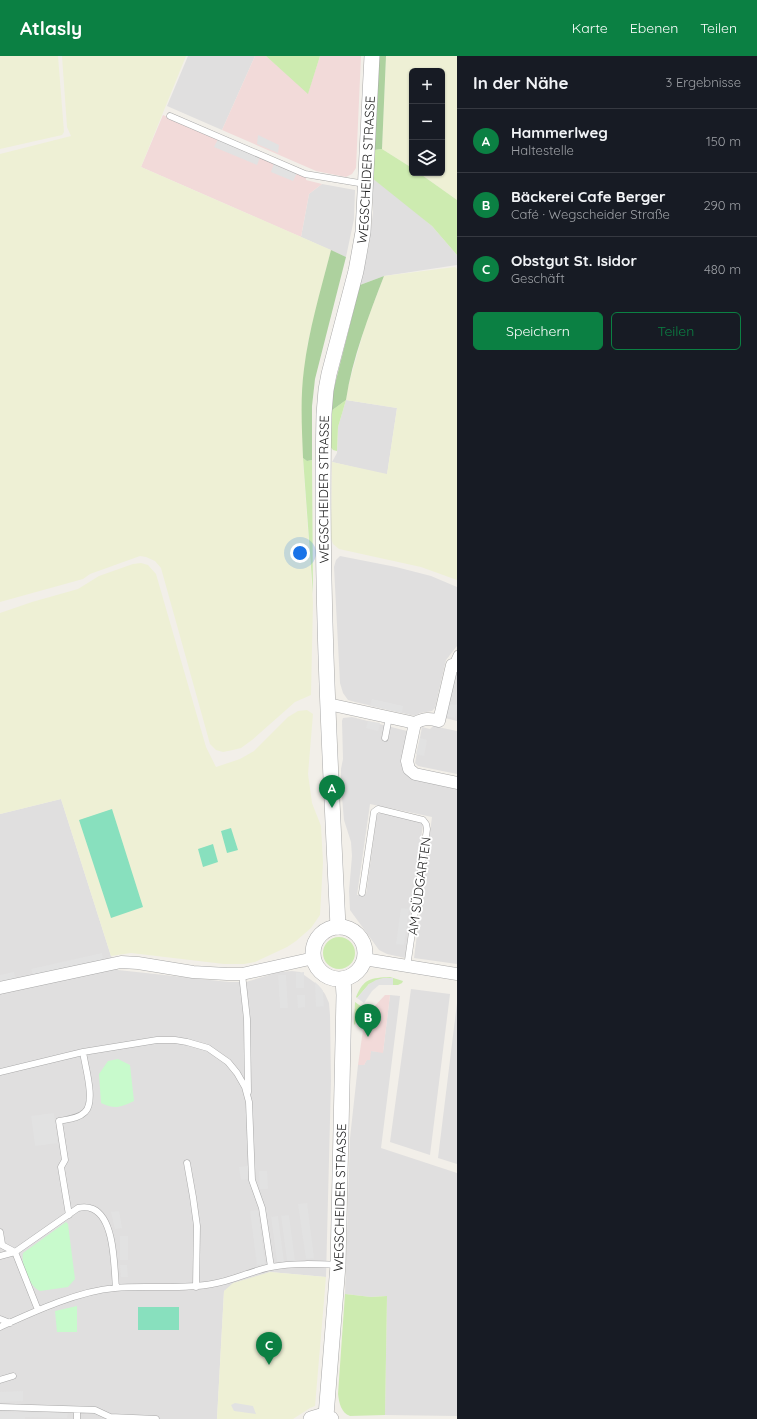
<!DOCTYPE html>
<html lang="de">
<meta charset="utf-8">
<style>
body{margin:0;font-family:Quicksand,sans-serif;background:#242831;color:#f1f3f6}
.controls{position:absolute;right:12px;top:12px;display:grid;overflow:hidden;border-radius:6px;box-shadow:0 1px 3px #0004}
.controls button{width:36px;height:36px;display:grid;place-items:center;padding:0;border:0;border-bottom:1px solid #363941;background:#171b24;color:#f1f3f6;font:20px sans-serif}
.you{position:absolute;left:300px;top:497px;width:14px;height:14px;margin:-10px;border:3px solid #fff;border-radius:50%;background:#1a73e8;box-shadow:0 0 0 6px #1a73e833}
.badge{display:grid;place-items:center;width:26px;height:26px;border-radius:50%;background:#0b8043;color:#fff;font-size:13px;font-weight:700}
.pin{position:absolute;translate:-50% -33px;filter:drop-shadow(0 1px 2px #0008)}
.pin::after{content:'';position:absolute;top:21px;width:14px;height:12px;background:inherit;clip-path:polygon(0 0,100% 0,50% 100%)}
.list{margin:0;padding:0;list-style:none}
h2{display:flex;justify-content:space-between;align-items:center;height:52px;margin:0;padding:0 16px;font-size:17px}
h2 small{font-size:13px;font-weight:400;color:#9ea1a6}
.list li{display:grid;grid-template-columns:26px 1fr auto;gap:12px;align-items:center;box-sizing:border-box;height:64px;padding:0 16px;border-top:1px solid #363941}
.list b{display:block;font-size:15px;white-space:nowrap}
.list p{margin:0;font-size:13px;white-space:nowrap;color:#9ea1a6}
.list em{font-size:13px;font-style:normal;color:#9ea1a6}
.actions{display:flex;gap:8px;padding:12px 16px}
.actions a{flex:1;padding:9px 0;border:1px solid #0b8043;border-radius:6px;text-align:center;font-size:14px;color:#0b8043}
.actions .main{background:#0b8043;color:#fff}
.icon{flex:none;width:22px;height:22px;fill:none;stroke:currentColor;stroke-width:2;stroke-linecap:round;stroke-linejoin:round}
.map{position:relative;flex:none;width:457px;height:1363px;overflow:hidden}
header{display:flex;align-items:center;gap:24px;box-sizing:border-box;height:56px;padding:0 20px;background:#0b8043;color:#fff}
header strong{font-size:19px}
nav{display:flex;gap:22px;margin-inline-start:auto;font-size:14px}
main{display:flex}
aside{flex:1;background:#171b24}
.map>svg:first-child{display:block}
.residential{fill:#e0dfdf}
.commercial{fill:#f2dad9}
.farmland{fill:#eef0d5}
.grass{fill:#cdebb0}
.forest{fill:#add19e}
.park{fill:#c8facc}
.pitch{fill:#88e0be}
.parking{fill:#e2e2e2}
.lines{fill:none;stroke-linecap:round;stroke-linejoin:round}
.service-casing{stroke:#a9a9a9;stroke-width:7}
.minor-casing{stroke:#a9a9a9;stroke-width:13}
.tertiary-casing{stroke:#a9a9a9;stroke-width:16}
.service{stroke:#fff;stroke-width:6}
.minor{stroke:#fff;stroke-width:12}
.tertiary{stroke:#fff;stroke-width:15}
.labels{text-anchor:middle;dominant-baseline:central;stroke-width:4;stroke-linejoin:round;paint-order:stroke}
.street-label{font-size:13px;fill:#222;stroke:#fff}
</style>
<header>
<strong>Atlasly</strong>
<nav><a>Karte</a><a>Ebenen</a><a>Teilen</a></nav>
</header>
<main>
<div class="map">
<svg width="457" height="1363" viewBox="0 0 457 1363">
<rect width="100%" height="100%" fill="#f2efe9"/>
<!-- residential -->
<path class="residential" d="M188 0H255L222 74 167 50Z
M372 122 398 141 432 170 457 199V209L384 220 360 229 369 189 373 156Z
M322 128 355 134 354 163 346 201 301 181 309 138Z
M346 344 397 352 387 419 332 406 337 397 338 371Z
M340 500 396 511 431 520 457 531V590L446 604 435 652 432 655 420 657 415 660 355 646 348 644 343 637 340 627 334 511 336 504Z
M457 618V665L445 662 455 620Z
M352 661 407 675 402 702V710L404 715 457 732V908L414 902 432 761 370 748 357 839 366 838 377 758 380 757 420 765 423 768 405 902 387 898 379 894 350 854 349 835 352 800 351 786 344 764 341 730V713L343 703 342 665 343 662Z
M433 670 457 675V718L418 710 415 707 422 671 430 673Z
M61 743 111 900 118 914 229 926H246L279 916 292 915 300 916 318 929 325 938 329 947 330 959 331 1025 326 1221 270 1216 224 1235 217 1363H0V758Z
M411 933 450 938 430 1099 390 1086Z
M390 939 400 940 381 1092 457 1117V1360L385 1359 387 1240 371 1241 345 1238 350 1082 358 1009H364L371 995 383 996Z
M457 947V1108L438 1102Z"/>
<!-- commercial -->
<path class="commercial" d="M255 0H266L308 37 320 0H361L356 112 352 118 346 121 316 115 222 74Z
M163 59 306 121V124L322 128 309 138 301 181 141 111Z
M385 939H390L383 997 371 995 370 1004H367L364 1009H358L363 974 366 964 371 954Z"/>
<!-- farmland -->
<path class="farmland" d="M0 0H58L64 76 62 79 0 93Z
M62 0H186L141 111 331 194 308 286 302 339 303 405 313 546 311 639 295 646 252 684 241 692 233 694 223 696 216 694 210 688 161 512 155 505 146 501 140 500 90 518 83 523 0 546V98L71 80 67 71Z
M386 0H457V144L419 117H442V15H412V112L382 93Z
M455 211 457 213V524L421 511 339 493 333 488 331 482 332 406 387 418 397 352 346 344 348 331 365 270 384 220Z
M141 507 148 509 156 518 206 691 216 711 240 703 254 695 288 661 298 655 307 654 313 658 308 718 312 747 321 770 323 806 320 859 311 872 296 885 287 891 255 906 244 908H224L131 897 111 900 61 743 0 758V557L32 546 78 533 99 520 133 508Z
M270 1216 326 1221 315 1350 310 1352 293 1363H217L224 1235 233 1227Z"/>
<!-- grass -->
<path class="grass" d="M266 0H320L308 38Z
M382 93 412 112V117H419L457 144V199L432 170 372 122 374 94Z
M346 344 338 371 337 395 333 394 329 389 331 355Z
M303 402 307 405 312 404 313 538Z
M323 897a16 16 0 1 1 32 0a16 16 0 1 1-32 0Z
M390 921 403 925 402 927 398 929H393L392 922 369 928 357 942 356 941C364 922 371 922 390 921Z
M355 946 362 951 358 957 355 969 354 968Z
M345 1238 371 1241 387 1240 385 1359 350 1360C341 1357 339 1346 338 1338Z"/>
<!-- forest -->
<path class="forest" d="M378 0H386L382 93 374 94Z
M331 194 346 201 315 323 312 350V404L307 405 303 402C302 373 300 343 304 313 309 273 321 233 331 194Z
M384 220C369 259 352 303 346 344L331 355 333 336 360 229Z"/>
<!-- park -->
<path class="park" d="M118 1003 130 1009 134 1045C121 1051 115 1054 101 1047L99 1018 108 1005Z
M66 1166 68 1168 75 1223 68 1231 40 1235C28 1229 21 1210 23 1197Z
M77 1250V1276H57L55 1255Z"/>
<!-- pitch -->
<path class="pitch" d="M112 753 143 851 111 862 79 764Z
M231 772 238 794 227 797 221 775Z
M213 788 218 806 203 811 198 793Z
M138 1251H179V1274H138Z"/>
<!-- parking -->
<path class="parking" d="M258 79 279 89 278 97 257 88Z
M218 83 260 101 257 109 214 91Z
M274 107 297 117 293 125 271 116Z
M372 643 403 650 402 657 370 650Z
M449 648 457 649 455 662 446 660Z
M368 665 380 667 378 675 366 672Z
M420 682 427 684 424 700 416 698Z
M401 852 409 853 404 889 396 888Z
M102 897 103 904 33 919 31 913Z
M14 916 15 922 0 925V919Z
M304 916V932H296V917Z
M278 919H286L288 952H280Z
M383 922H393V929H379L372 935 364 947 357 942 369 928 376 924Z
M315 926 321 932 323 935 324 950 316 951Z
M297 939H305V951L298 952Z
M54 1057 58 1087 35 1090 31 1060Z
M248 1110 249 1123 241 1124 239 1111Z
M259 1115H267L268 1133H260Z
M307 1147 314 1202 306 1203 298 1148Z
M258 1154 265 1208 257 1209 250 1155Z
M119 1155 122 1172 115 1173 111 1156Z
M289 1159 295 1204 287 1205 281 1160Z
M278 1160 284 1205 277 1206 271 1161Z
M120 1180H128V1204H120Z
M120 1209H127L128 1221H121Z
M23 1335V1345L0 1346V1336Z
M235 1347 253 1350 256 1358 234 1355 231 1349Z
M0 1356 68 1357 67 1362 25 1361V1363H0Z"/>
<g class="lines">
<!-- service casing -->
<g class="service-casing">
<path id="service" d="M170 60 305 118 365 128
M452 609 457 598
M385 682 389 661
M362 837 374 756 378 753 423 764 426 768 427 773 407 911
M242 918 247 963 248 1036
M0 1016 83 996 157 984H175L187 986 208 992 228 1006 237 1017 245 1031 249 1046 252 1124 262 1152 271 1211
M187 1107 193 1141 197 1170 196 1231
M69 1159 61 1111 65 1104 59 1065C68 1063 78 1063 85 1056 96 1046 85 1010 83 996
M0 1176 2 1188
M0 1188 15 1196 0 1200
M38 1254 15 1196 78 1152C83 1151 88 1151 93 1153 115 1163 114 1211 116 1232
M0 1263 10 1267
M0 1271C33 1256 78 1235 115 1232 147 1229 180 1234 212 1228 232 1225 251 1215 271 1211 293 1207 316 1208 338 1209
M0 1324 13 1320
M0 1351 95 1354 110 1361 156 1363
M77 1354V1363"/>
</g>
<!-- minor casing -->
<g class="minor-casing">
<path id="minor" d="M328 648 415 667C424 662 430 662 439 665L452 609 457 610
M415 667 407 705 409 713 415 718 457 727
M364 903 457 918
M0 932 121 906 138 907 193 916 227 918H242L314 902"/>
</g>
<!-- tertiary casing -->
<g class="tertiary-casing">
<g id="tertiary">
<path id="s1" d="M338 871C330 700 320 529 324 358L326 334 329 318 356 215 363 176 372 0"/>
<circle cx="339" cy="897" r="26"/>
<path id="s2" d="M326 1360 338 1209 344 939 343 923"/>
<path d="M311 1363 321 1360 331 1363"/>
</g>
</g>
<!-- service -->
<use href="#service" class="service"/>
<!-- minor -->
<use href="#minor" class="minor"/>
<!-- tertiary -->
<use href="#tertiary" class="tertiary"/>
</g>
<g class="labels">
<!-- street labels -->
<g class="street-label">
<text stroke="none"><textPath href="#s1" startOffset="762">WEGSCHEIDER STRASSE</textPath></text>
<text stroke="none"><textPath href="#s1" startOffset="438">WEGSCHEIDER STRASSE</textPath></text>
<text transform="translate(419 830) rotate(-82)">AM SÜDGARTEN</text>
<text stroke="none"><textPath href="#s2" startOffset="219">WEGSCHEIDER STRASSE</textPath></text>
</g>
</g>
</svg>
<div class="controls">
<button>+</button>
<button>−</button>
<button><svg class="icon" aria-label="layers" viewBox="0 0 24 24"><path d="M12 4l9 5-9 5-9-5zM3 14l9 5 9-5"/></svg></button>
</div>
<div class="you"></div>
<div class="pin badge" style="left:332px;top:752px">A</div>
<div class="pin badge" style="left:368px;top:981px">B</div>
<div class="pin badge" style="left:269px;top:1309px">C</div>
</div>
<aside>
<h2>In der Nähe<small>3 Ergebnisse</small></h2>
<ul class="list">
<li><span class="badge">A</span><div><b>Hammerlweg</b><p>Haltestelle</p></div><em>150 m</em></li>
<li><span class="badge">B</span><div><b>Bäckerei Cafe Berger</b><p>Café · Wegscheider Straße</p></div><em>290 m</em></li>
<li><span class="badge">C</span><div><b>Obstgut St. Isidor</b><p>Geschäft</p></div><em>480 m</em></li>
</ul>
<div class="actions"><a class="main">Speichern</a><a>Teilen</a></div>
</aside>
</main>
